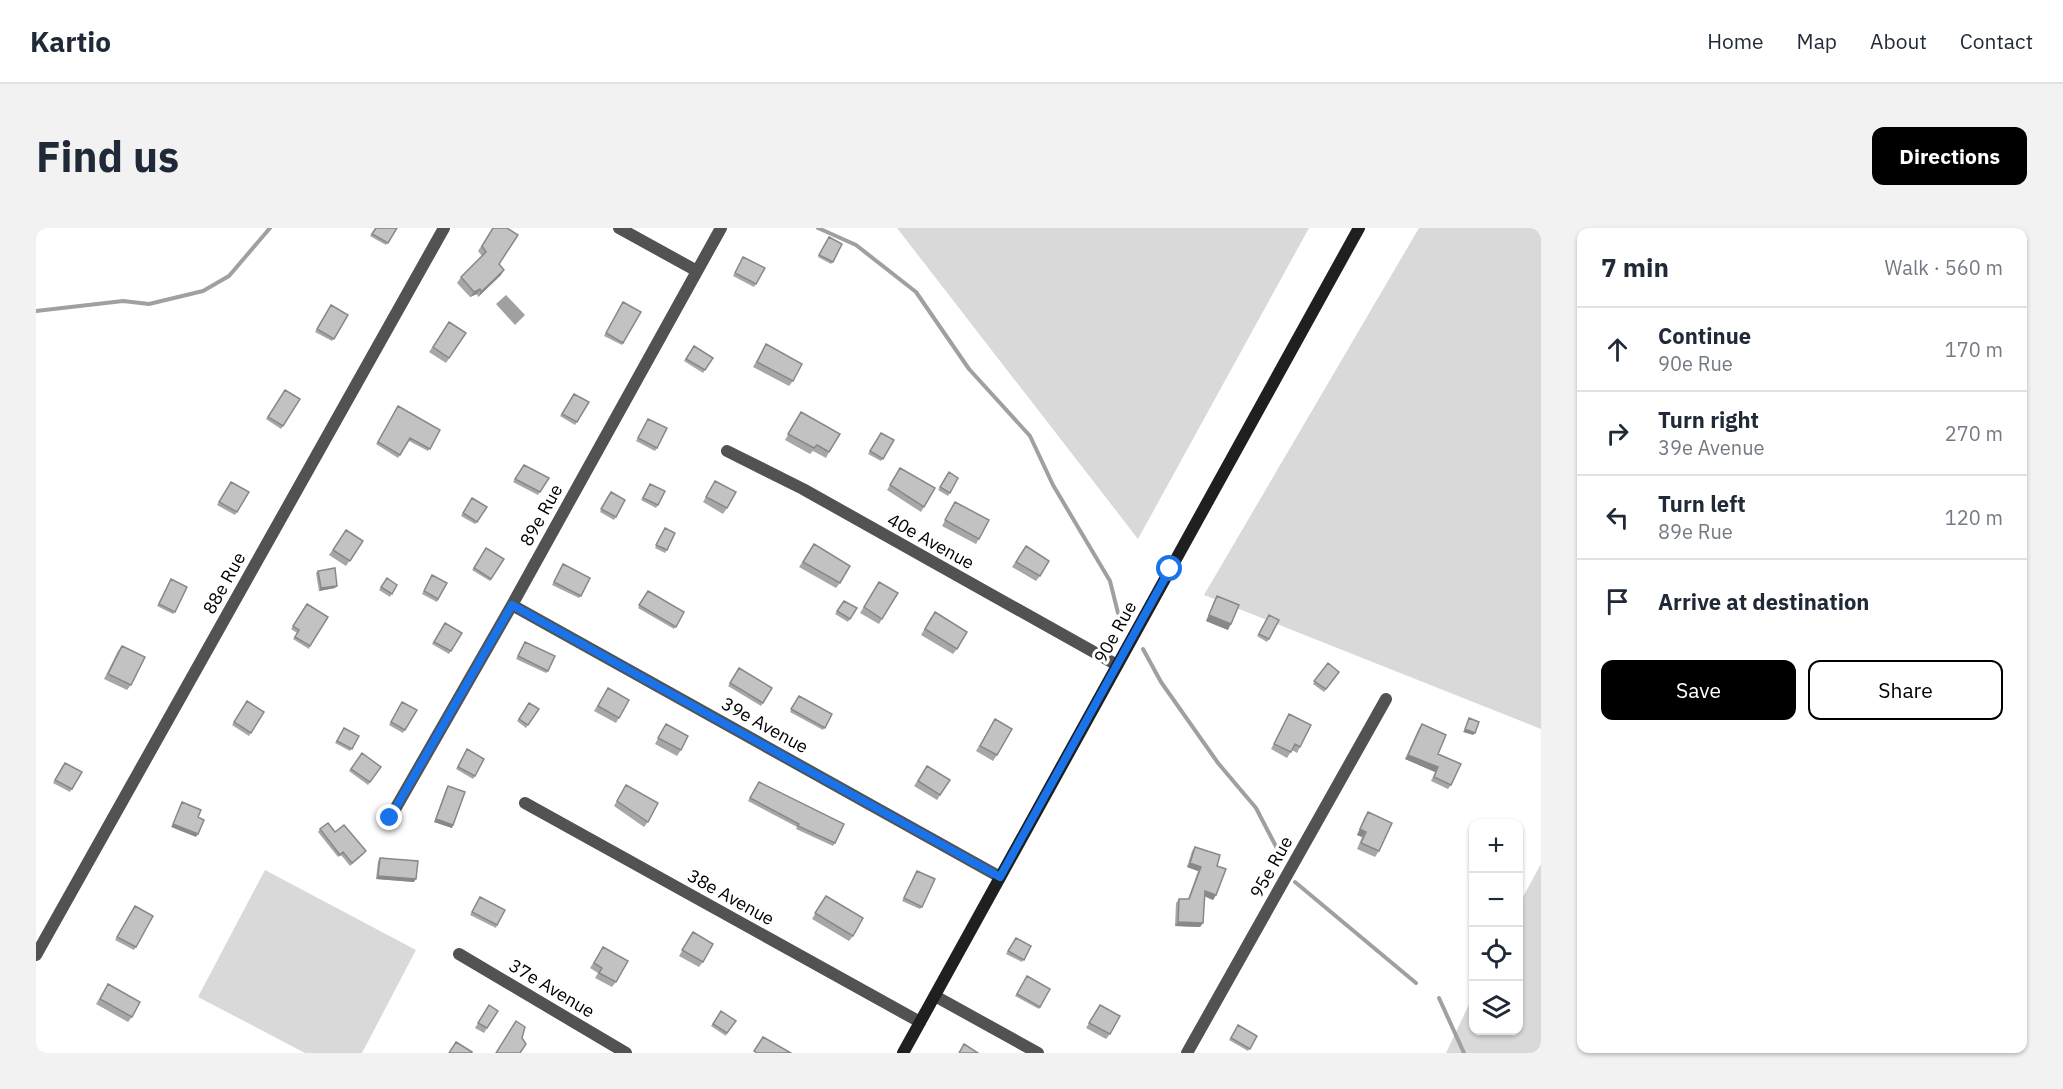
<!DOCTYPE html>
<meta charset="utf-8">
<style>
body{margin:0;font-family:"IBM Plex Sans",sans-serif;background:#f2f2f3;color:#1f2937}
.controls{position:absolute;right:18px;bottom:18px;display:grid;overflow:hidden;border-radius:12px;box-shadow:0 2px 4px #0004}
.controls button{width:54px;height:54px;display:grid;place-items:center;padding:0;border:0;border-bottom:2px solid #e0e1e3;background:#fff;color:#1f2937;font:30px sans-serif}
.stop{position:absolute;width:18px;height:18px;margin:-14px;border:4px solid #1a73e8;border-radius:50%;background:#fff}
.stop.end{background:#1a73e8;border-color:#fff;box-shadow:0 2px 6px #0008}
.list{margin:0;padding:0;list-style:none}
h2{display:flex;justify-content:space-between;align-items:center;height:78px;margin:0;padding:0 24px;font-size:26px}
h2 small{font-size:20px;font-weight:400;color:#747a83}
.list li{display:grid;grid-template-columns:39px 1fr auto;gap:18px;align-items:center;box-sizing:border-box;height:84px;padding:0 24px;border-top:2px solid #e0e1e3}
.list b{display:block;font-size:22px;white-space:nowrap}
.list p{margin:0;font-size:20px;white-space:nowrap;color:#747a83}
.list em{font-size:20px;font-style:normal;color:#747a83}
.actions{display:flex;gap:12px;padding:18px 24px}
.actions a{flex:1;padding:14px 0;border:2px solid #000;border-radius:12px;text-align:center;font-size:21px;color:#000}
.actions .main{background:#000;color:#fff}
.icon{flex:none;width:33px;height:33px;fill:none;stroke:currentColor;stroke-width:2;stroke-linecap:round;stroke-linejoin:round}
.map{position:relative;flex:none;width:1505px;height:825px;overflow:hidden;border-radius:12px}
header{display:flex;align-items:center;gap:36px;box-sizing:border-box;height:84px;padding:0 30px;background:#fff;border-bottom:2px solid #e0e1e3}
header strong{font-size:28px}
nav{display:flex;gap:33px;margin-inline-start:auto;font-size:21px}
.intro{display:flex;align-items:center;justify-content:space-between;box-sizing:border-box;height:144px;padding:0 36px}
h1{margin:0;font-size:42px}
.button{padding:15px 27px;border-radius:12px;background:#000;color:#fff;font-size:21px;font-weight:700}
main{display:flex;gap:36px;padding:0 36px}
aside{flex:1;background:#fff;border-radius:12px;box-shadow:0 2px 4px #0004}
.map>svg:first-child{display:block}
.green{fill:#d9d9d9}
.water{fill:#a0a0a0}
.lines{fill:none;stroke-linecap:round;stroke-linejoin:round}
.stream{stroke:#a0a0a0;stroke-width:4}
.street{stroke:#525252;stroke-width:12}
.secondary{stroke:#1f1f1f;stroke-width:12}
.wall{fill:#a7a7a7}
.shaded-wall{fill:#888}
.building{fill:#c2c2c2;stroke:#888;stroke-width:1.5}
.route{stroke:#1a73e8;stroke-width:8}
.labels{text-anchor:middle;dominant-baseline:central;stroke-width:6;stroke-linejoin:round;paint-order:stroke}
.street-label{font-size:18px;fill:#000;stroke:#fff}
</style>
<header>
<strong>Kartio</strong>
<nav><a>Home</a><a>Map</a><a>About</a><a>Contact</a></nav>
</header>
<div class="intro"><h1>Find us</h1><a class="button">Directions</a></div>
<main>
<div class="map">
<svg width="1505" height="825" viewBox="0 0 1505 825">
<rect width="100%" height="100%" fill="#fff"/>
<!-- green -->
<path class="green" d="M861 0H1273L1102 311Z
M1383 0H1499L1505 4V501L1168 367Z
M1505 636V825H1410L1437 768 1438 802H1482L1483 676Z
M229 642 380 722 326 825H269L162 769Z"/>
<!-- water -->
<path class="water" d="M470 67 489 87 479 97 460 76Z"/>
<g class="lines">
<!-- stream -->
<path class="stream" d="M782 0 820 17 880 64 933 141 994 208 1017 257 1074 353 1082 385
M0 83 87 73 113 76 167 63 193 48 234 0
M1107 421 1125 454 1182 535 1220 580 1247 632
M1259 654 1380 755
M1403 770 1428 825"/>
<!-- street -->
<path class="street" d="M583 0 661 43
M691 223 767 261 1081 437
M476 377 964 649
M489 575 884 794
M354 590 476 377 685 0
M423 726 590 825
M0 727 408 0
M899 768 1002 825
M1151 825 1350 471"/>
<!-- secondary -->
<path class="secondary" d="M867 825 1323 0"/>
</g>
<!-- wall -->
<path class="wall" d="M339 0H361L350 17 334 8Z
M457 0 465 47 442 69 441 66 434 69 421 55 425 49 446 28 442 23Z
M791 12 797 34 795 36 782 29Z
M706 32 720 56 718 59 697 48Z
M587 74 605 84 586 117 568 108Z
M295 77 312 87 296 113 279 104Z
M413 94 430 105 410 135 393 124Z
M730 116 757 153 753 158 717 139Z
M658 118 677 130 667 145 648 133Z
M249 162 264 171 245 201 230 191Z
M538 166 553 174 539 197 524 188Z
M362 178 404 202 392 223 373 213 362 230 340 216Z
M765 184 793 224 790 230 777 223 774 226 749 212Z
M611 193 621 220 619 223 600 213Z
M845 205 858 212 845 233 832 226Z
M488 237 513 250 502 267 477 254Z
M864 240 888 279 885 284 851 262Z
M913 244 922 250 912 268 902 262Z
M679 253 691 280 687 286 667 274Z
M195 254 213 264 199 287 181 277Z
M614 256 622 277 620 280 605 272Z
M573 266 580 289 578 292 564 284Z
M436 270 441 294 439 296 425 288Z
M919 274 943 311 940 316 906 298Z
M629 300 631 322 629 325 619 320Z
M310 302 327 313 310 338 293 327Z
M778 316 804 355 800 360 763 339Z
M450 320 468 331 454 353 436 342Z
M986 324 1004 348 1000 353 976 339Z
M527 336 545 368 543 370 516 357Z
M282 343 299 360 283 363 280 345Z
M351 350 361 357 354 369 343 362Z
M395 350 411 355 401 374 386 366Z
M135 351 139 384 137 386 121 378Z
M843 354 846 391 843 396 824 385Z
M612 363 648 384 638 401 602 380Z
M1181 368 1192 402 1170 393 1178 373Z
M808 373 821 380 812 394 799 386Z
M271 376 274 418 273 421 257 411 261 405 255 401Z
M895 389 921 421 917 426 885 407Z
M1231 390 1233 411 1231 414 1221 408Z
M409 395 426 405 413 426 396 416Z
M489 414 512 443 510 445 480 431Z
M86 418 95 457 91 462 68 451 82 423Z
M1292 435 1303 444 1288 464 1277 456Z
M703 440 736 460 725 478 692 458Z
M572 460 583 490 580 495 558 483Z
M763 468 796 486 787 502 754 484Z
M211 473 228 484 213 508 196 497Z
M366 474 381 482 367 505 353 497Z
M493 475 503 481 490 500 481 493Z
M1253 486 1264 519 1261 525 1256 522 1251 530 1235 521 1250 492Z
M959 491 961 527 957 533 940 523Z
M630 496 645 522 641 528 619 516Z
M1386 496 1402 526 1415 557 1412 561 1395 553 1399 544 1369 531 1383 500Z
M308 500 323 508 314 523 299 515Z
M429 524 439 548 437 551 420 541Z
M326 525 345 539 332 557 313 543Z
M27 537 36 561 34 564 17 555Z
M891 538 914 552 901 572 878 558Z
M590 557 612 594 608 599 578 578Z
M721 557 799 615 797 618 760 601 761 599 712 573Z
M412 558 417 597 416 600 398 594 410 561Z
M1332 584 1343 623 1339 629 1321 621 1326 609 1321 607 1328 590Z
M284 601 299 604 330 623 328 626 314 638 305 627 302 629 282 604Z
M1159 619 1181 638 1180 667 1177 672 1168 668 1167 695 1164 699 1139 698 1140 675 1143 671H1152L1162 643 1151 639 1156 623Z
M344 630 378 654 340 651 342 633Z
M881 643 886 679 884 681 866 673Z
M442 672 461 697 460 700 434 687Z
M786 673 817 708 813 713 776 691Z
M97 681 100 719 98 722 79 712Z
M657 704 667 734 663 739 643 728Z
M980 710 995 718 986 734 970 726Z
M567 719 580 754 576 759 559 750 562 745 554 740Z
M991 748 1014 761 1003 781 979 768Z
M72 756 96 789 92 794 60 776Z
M453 777 462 783 448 805 439 800Z
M1064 777 1074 806 1070 811 1050 800Z
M685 783 691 805 690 808 675 798Z
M1202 797 1221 808 1212 823 1193 812Z"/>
<!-- shaded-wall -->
<path class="shaded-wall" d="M468 42 465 47 442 69 445 64Z
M444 61 441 66 434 69 438 64Z
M301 358 299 360 283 363 285 360Z
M1173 387 1195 396 1192 402 1170 393Z
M1429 501 1439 505 1437 507 1427 504Z
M1372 527 1402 539 1399 544 1369 531Z
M400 591 417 597 416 600 398 594Z
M137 596 162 606 160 609 135 599Z
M1324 601 1330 604 1326 609 1321 607Z
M1154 635 1165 639 1162 643 1151 639Z
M342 648 380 651 378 654 340 651Z
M1169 663 1180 667 1177 672 1166 667Z
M1142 694 1167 695 1164 699 1139 698Z"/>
<!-- building -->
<path class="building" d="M340 0H361L352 15 336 6Z
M457 0H471L482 7 463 36 468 42 445 64 444 61 438 64 425 49 450 24 446 18Z
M793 9 806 16 797 34 783 27Z
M707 29 729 40 720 56 699 45Z
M587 74 605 84 587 115 570 105Z
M295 77 312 87 298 111 281 101Z
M413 94 430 105 413 130 397 119Z
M730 116 766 136 757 153 721 134Z
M658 118 677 130 669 142 650 131Z
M249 162 264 171 247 198 232 189Z
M538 166 553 174 541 194 526 186Z
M362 178 404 202 394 221 374 210 364 227 342 214Z
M765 184 804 206 793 224 781 217 778 220 752 206Z
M612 191 631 200 621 220 602 210Z
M845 205 858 212 847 231 834 223Z
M488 237 513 250 504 264 479 251Z
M864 240 899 260 888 279 854 257Z
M913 244 922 250 914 265 904 259Z
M679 253 700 264 691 280 670 269Z
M195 254 213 264 201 284 183 274Z
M614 256 629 263 622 277 607 270Z
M575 264 589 272 580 289 565 281Z
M436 270 451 279 441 294 427 285Z
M919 274 953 292 943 311 909 292Z
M629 300 639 305 631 322 620 317Z
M310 302 327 313 314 333 297 322Z
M778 316 814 338 804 355 767 334Z
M990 318 1013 333 1004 348 980 334Z
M450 320 468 331 455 351 438 340Z
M527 336 554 350 545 368 518 354Z
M299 340 301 358 285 360 282 343Z
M396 347 411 355 402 371 388 363Z
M351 350 361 357 356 366 345 359Z
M135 351 151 359 139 384 123 376Z
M843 354 862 365 846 391 828 379Z
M612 363 648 384 640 399 603 377Z
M1181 368 1203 377 1195 396 1173 387Z
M808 373 821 380 814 391 801 383Z
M271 376 292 389 274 418 259 409 263 402 257 398Z
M899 384 931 404 921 421 889 401Z
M1233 387 1243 392 1233 411 1223 406Z
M409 395 426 405 415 423 398 414Z
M489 414 519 428 512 443 482 428Z
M86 418 109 429 95 457 72 446Z
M1292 435 1303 444 1290 461 1278 453Z
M703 440 736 460 727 475 694 455Z
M572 460 593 472 583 490 562 478Z
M763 468 796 486 789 500 755 481Z
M211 473 228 484 215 505 198 494Z
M366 474 381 482 369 502 355 494Z
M493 475 503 481 492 497 483 491Z
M1253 486 1275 497 1264 519 1259 516 1255 524 1238 516Z
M1433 490 1443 494 1439 505 1429 501Z
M959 491 976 501 961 527 944 518Z
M630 496 652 508 645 522 622 510Z
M1386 496 1410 507 1402 526 1425 536 1415 557 1398 549 1402 539 1372 527Z
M308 500 323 508 316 521 301 513Z
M431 521 448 531 439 548 422 539Z
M326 525 345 539 334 554 315 541Z
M29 535 46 544 36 561 19 552Z
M891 538 914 552 904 567 882 553Z
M723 554 808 596 799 615 762 598 763 596 714 570Z
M590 557 622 575 612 594 581 573Z
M412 558 429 564 417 597 400 591Z
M146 574 165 582 162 589 168 592 162 606 137 596Z
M1332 584 1356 595 1343 623 1325 615 1330 604 1324 601Z
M292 595 299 604 308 597 330 623 316 635 307 624 304 627 284 601Z
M1159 619 1184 627 1181 638 1190 641 1180 667 1169 663 1167 695 1142 694 1143 671H1153L1165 639 1154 635Z
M344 630 382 633 380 651 342 648Z
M881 643 899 651 886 679 868 670Z
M790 668 827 690 817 708 779 685Z
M444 669 469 682 461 697 436 684Z
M99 678 117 688 100 719 81 709Z
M657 704 677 716 667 734 646 722Z
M980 710 995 718 988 732 972 723Z
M567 719 592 733 580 754 563 745 566 740 558 735Z
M991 748 1014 761 1004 779 981 766Z
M72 756 104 774 96 789 64 771Z
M453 777 462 783 451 800 442 795Z
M1064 777 1084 788 1074 806 1053 795Z
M685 783 700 793 691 805 677 796Z
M480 793 489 799 486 810 490 816 484 825H460Z
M1202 797 1221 808 1214 821 1195 810Z
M727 809 755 825H721L718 823Z
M420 814 436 824 435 825H413Z
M928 816 942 825H923Z"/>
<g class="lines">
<!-- route -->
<path class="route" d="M354 590 476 377 964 649 1134 341"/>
</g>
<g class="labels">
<!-- street labels -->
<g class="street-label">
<text transform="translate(505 287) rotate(-61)">89e Rue</text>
<text transform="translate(895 313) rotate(29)">40e Avenue</text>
<text transform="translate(188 355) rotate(-61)">88e Rue</text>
<text transform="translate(1079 404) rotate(-61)">90e Rue</text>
<text transform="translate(729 497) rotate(29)">39e Avenue</text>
<text transform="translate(1235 639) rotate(-61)">95e Rue</text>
<text transform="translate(695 669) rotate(29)">38e Avenue</text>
<text transform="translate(516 760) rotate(31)">37e Avenue</text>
</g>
</g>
</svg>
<div class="controls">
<button>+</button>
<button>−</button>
<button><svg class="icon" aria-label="locate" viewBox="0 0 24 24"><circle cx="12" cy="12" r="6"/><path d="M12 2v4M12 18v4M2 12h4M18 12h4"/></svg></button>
<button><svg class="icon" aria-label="layers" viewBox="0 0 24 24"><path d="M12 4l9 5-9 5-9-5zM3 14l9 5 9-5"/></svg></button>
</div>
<div class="stop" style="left:1134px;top:341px"></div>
<div class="stop end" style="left:354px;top:590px"></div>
</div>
<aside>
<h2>7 min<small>Walk · 560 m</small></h2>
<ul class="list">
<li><svg class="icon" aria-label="ahead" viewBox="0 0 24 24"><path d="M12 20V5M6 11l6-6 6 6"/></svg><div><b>Continue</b><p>90e Rue</p></div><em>170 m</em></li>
<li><svg class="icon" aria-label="right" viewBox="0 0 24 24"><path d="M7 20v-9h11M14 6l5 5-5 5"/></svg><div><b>Turn right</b><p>39e Avenue</p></div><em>270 m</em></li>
<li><svg class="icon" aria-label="left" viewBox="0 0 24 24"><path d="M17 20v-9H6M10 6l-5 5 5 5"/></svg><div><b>Turn left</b><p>89e Rue</p></div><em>120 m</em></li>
<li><svg class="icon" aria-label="arrive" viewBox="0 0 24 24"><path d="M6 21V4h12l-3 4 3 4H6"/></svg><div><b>Arrive at destination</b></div></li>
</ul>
<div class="actions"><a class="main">Save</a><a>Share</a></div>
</aside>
</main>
